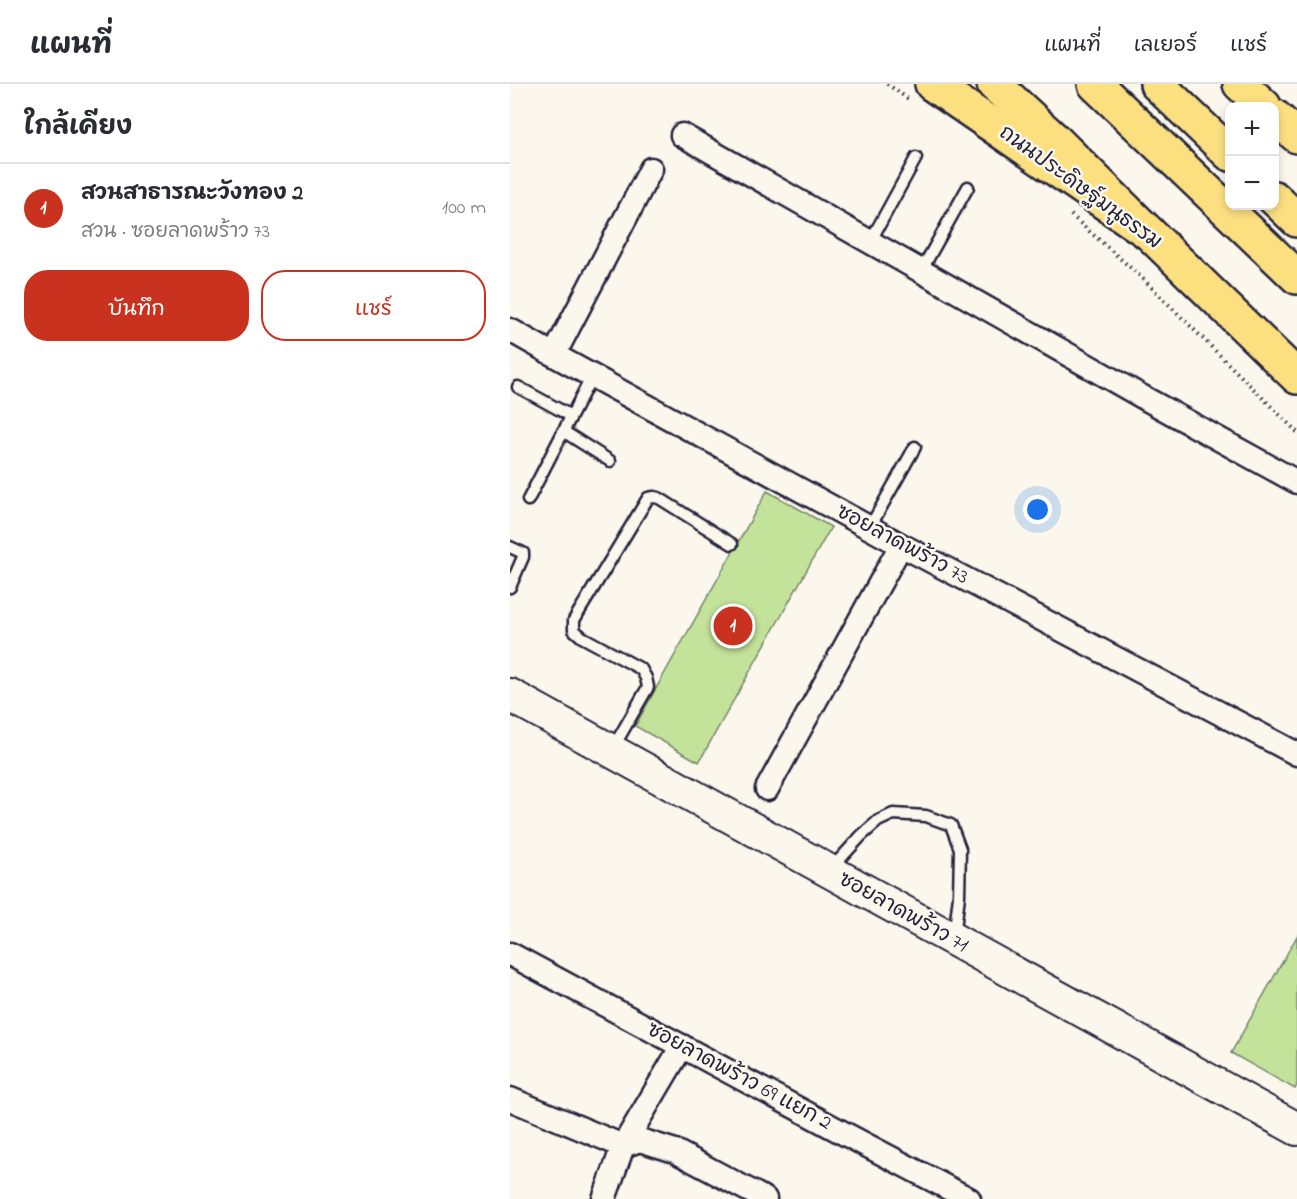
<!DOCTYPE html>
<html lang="th">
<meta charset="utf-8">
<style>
body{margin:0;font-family:"Indie Flower","Playpen Sans Thai",sans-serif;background:#f2f2f3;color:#2b2b33}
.controls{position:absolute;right:18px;top:18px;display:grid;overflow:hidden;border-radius:12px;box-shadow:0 3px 9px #0003}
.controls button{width:54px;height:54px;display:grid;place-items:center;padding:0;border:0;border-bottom:2px solid #e1e1e2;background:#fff;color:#2b2b33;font:30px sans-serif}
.you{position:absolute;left:528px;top:426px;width:21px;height:21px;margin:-15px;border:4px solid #fff;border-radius:50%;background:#1a73e8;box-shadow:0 0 0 9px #1a73e833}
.badge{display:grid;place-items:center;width:39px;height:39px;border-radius:50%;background:#c8321e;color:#fff;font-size:20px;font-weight:700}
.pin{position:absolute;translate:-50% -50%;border:3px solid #fff;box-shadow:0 2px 6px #0006}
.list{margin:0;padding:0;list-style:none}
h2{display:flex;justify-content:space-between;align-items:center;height:78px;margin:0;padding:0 24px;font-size:26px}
h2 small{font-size:20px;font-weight:400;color:#7c7c81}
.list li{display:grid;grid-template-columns:39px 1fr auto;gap:18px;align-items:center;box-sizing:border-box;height:90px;padding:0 24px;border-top:2px solid #e1e1e2}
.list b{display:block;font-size:22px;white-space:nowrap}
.list p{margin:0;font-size:20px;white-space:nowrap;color:#7c7c81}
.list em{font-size:20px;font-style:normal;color:#7c7c81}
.actions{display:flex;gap:12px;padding:18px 24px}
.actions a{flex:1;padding:14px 0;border:2px solid #c8321e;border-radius:24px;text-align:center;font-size:21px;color:#c8321e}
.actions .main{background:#c8321e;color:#fff}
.map{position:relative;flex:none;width:787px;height:1115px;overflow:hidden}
header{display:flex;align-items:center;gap:36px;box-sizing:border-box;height:84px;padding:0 30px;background:#fff;border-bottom:2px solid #e1e1e2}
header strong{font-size:28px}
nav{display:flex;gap:33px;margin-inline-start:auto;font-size:21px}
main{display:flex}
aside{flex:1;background:#fff}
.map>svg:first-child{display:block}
.green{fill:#c3e39b;stroke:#72826b;stroke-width:1.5}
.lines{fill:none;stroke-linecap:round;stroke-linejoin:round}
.lane-casing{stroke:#22223b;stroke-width:15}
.street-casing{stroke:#22223b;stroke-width:27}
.secondary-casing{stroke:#22223b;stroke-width:36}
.primary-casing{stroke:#22223b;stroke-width:38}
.highway-casing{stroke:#22223b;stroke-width:38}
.path{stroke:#22223b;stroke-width:4;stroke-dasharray:1.5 4.5;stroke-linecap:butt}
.lane{stroke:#fbf7ec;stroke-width:10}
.street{stroke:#fbf7ec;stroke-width:22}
.secondary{stroke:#fbf7ec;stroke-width:32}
.primary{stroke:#fce080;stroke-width:33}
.highway{stroke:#fce080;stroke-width:33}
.labels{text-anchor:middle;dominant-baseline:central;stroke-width:5;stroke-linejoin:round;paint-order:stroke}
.street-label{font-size:21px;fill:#22223b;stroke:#fbf7ec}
</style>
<header>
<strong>แผนที่</strong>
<nav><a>แผนที่</a><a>เลเยอร์</a><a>แชร์</a></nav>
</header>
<main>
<aside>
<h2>ใกล้เคียง<small></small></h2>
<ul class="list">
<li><span class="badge">1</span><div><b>สวนสาธารณะวังทอง 2</b><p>สวน · ซอยลาดพร้าว 73</p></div><em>100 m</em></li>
</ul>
<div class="actions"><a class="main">บันทึก</a><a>แชร์</a></div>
</aside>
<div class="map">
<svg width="787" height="1115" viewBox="0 0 787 1115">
<rect width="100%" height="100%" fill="#fbf7ec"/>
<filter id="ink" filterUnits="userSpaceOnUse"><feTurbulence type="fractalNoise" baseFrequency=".0167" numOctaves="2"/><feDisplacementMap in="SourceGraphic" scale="12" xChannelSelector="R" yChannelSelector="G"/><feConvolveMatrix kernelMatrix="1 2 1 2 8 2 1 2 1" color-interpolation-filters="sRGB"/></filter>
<g filter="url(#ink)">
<!-- green -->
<path class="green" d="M257 407 321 443 189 678 125 642Z
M787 852V1001L785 1005 721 969Z"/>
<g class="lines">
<!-- lane casing -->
<g class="lane-casing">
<path id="lane" d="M360 158 406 74
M411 187 458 103
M8 303 61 332
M53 347 100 377
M18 416 82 292
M360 443 405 363
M0 463 13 469V473L0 503
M103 664 138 603 136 594 131 585 72 553 64 546V536L138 414 144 413 149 414 222 460
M321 785 351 752 368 737 383 730 416 732 441 741 450 765 449 812 444 853"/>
</g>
<!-- street casing -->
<g class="street-casing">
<path id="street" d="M172 51 638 316 787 398
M0 246 44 271 391 461 787 670
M44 271 141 85
M257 705 391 461
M0 870 337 1051 459 1115
M0 1015 113 1062 130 1056 165 1067 255 1115
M94 1115 113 1062 172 962"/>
</g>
<!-- secondary casing -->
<g class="secondary-casing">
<path id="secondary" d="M0 611 787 1045"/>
</g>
<!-- primary casing -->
<g class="primary-casing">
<path id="primary" d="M422 0 639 149 787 293
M730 0 754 22
M764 32 787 52"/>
</g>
<!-- highway casing -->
<g class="highway-casing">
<path id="highway" d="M484 0 547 58 639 149
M585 0 787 193
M647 0 720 70
M764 114 787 136"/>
</g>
<!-- path -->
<path class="path" d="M377 0 401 17
M561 131 631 193 787 348"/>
<!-- lane -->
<use href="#lane" class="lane"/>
<!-- street -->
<use href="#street" class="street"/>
<!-- secondary -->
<use href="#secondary" class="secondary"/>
<!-- primary -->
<use href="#primary" class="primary"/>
<!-- highway -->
<use href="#highway" class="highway"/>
</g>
</g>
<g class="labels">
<!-- street labels -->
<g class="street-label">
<text transform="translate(570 104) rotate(36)">ถนนประดิษฐ์มนูธรรม</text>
<text transform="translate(392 461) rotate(28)">ซอยลาดพร้าว 73</text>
<text transform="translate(393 829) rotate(29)">ซอยลาดพร้าว 71</text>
<text transform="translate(229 993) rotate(28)">ซอยลาดพร้าว 69 แยก 2</text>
</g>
</g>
</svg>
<div class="controls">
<button>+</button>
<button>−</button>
</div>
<div class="you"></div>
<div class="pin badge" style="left:223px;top:542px">1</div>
</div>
</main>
